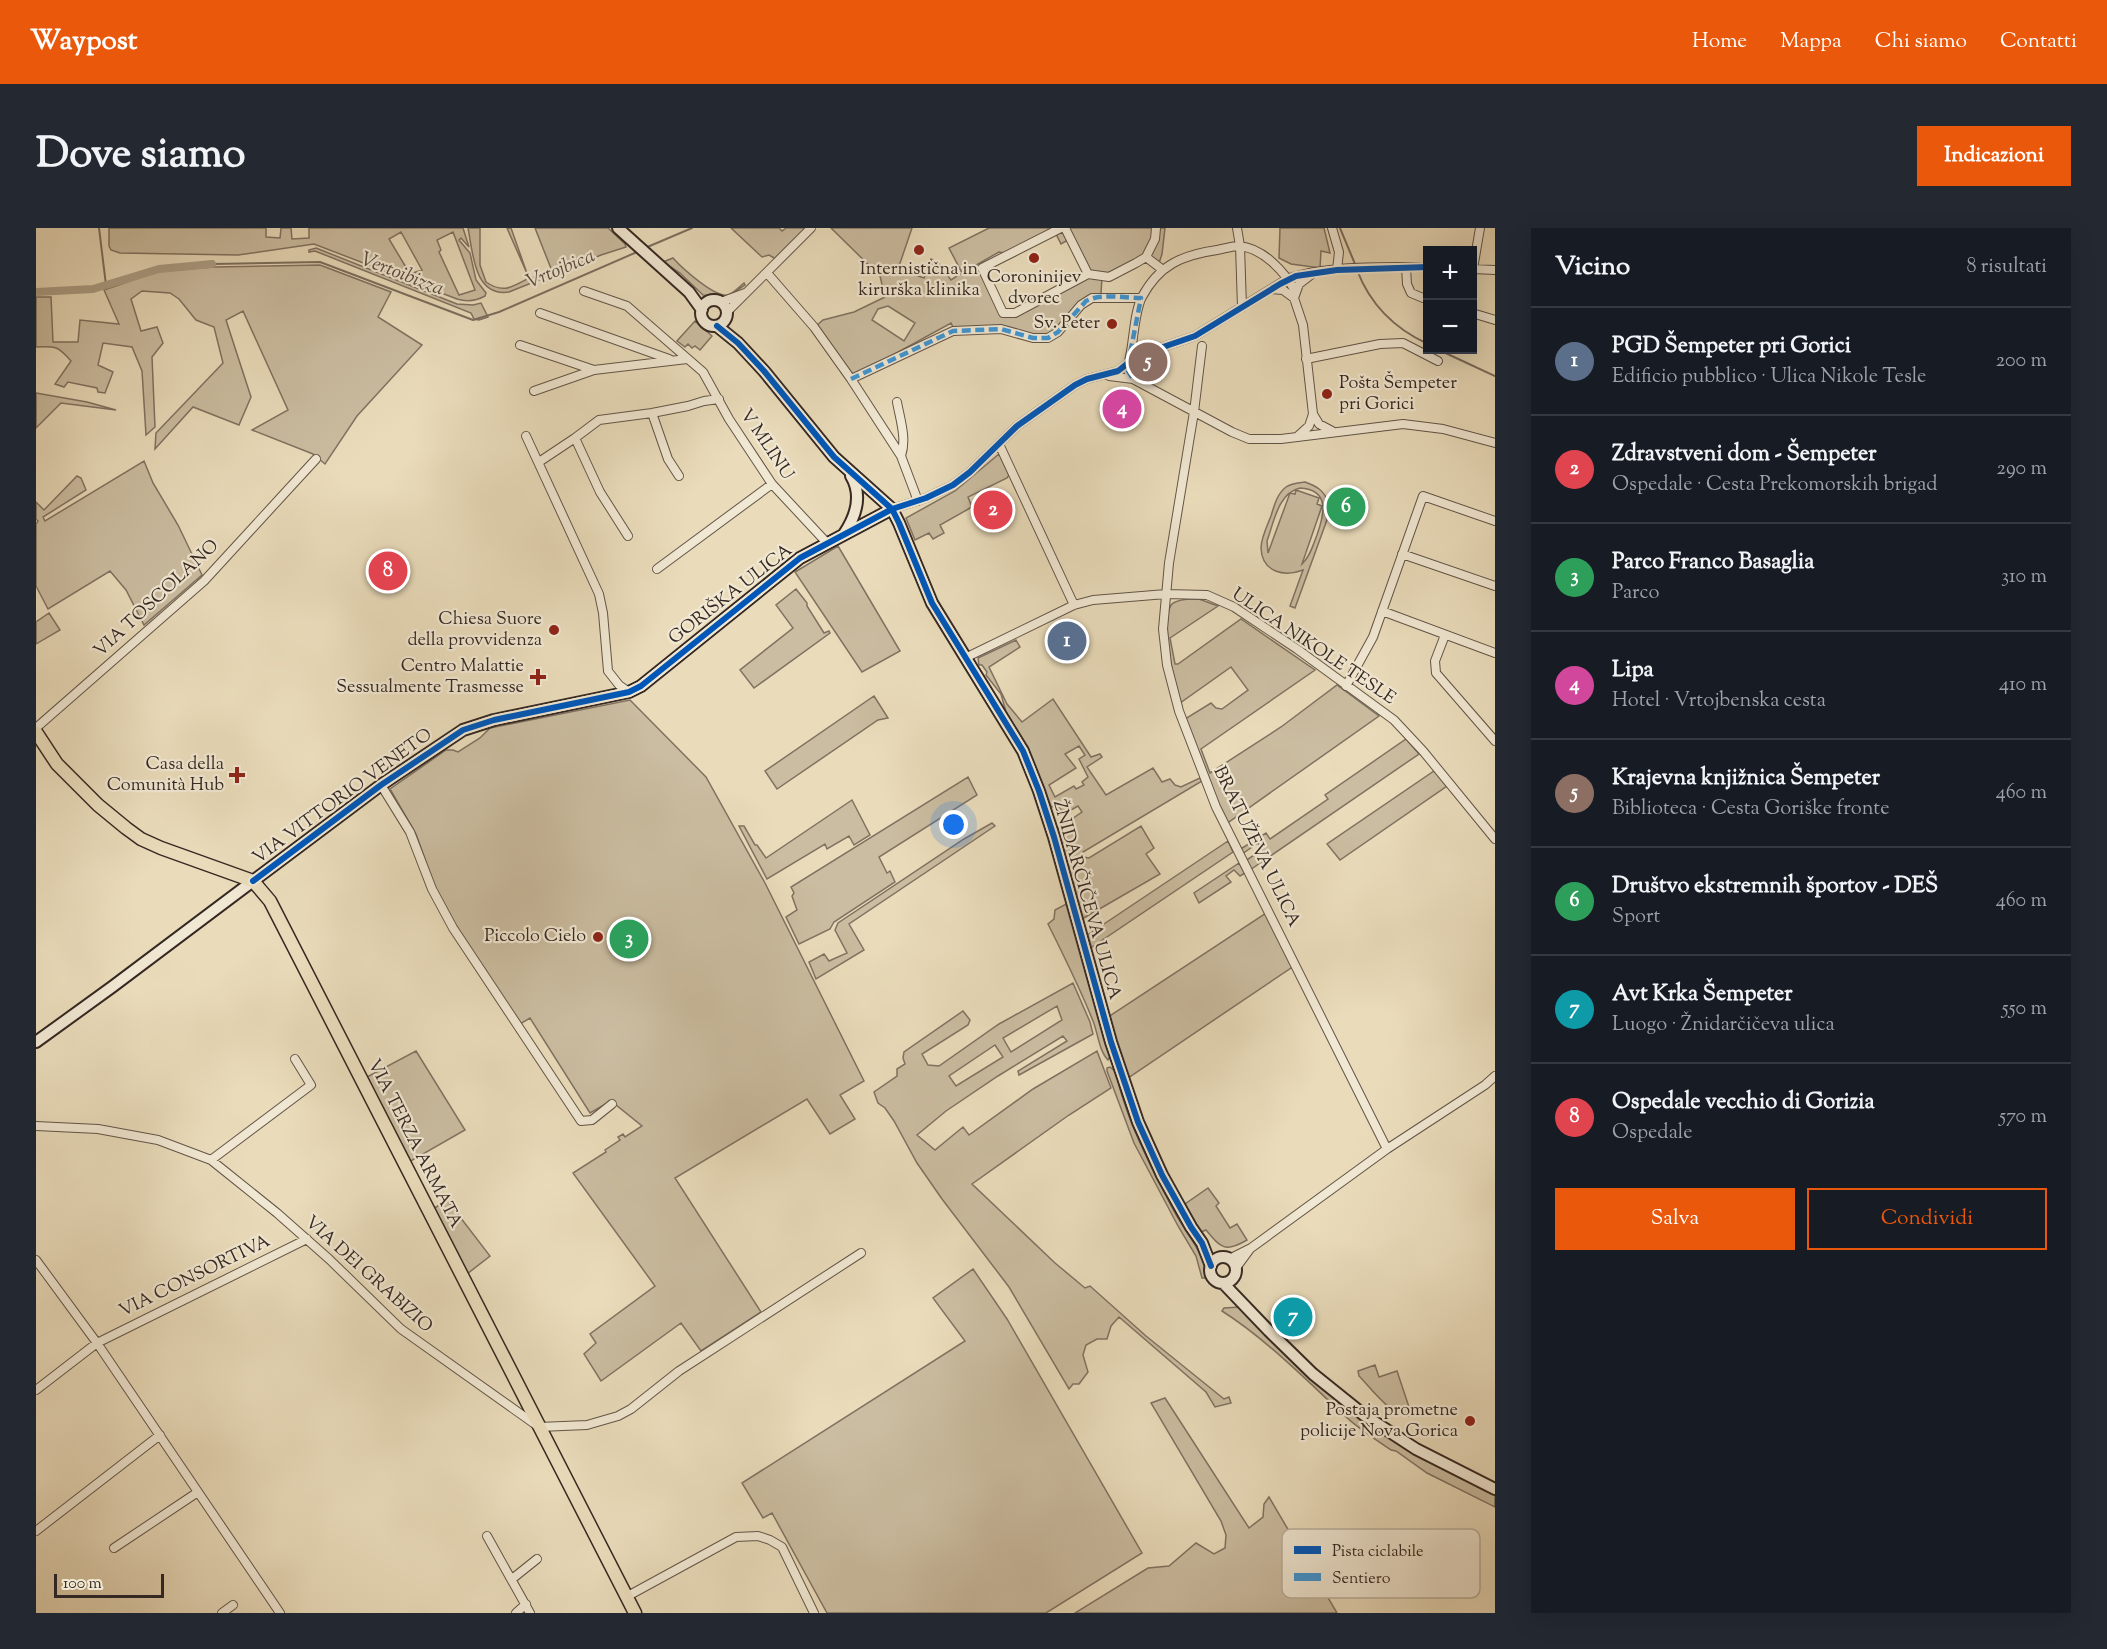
<!DOCTYPE html>
<html lang="it">
<meta charset="utf-8">
<style>
body{margin:0;font-family:"Sorts Mill Goudy",serif;background:#242831;color:#f1f3f6}
.controls{position:absolute;right:18px;top:18px;display:grid;overflow:hidden;border-radius:0px;box-shadow:0 6px 24px #0002}
.controls button{width:54px;height:54px;display:grid;place-items:center;padding:0;border:0;border-bottom:2px solid #363941;background:#171b24;color:#f1f3f6;font:30px sans-serif}
.scale{position:absolute;left:18px;bottom:15px;width:110px;box-sizing:border-box;padding-left:6px;border:3px solid #352822;border-top:0;font-size:16px;line-height:21px;white-space:nowrap;color:#352822;-webkit-text-stroke:4px #f1e8d3;paint-order:stroke}
.you{position:absolute;left:918px;top:597px;width:21px;height:21px;margin:-15px;border:4px solid #fff;border-radius:50%;background:#1a73e8;box-shadow:0 0 0 9px #1a73e833}
.badge{display:grid;place-items:center;width:39px;height:39px;border-radius:50%;background:#ea580c;color:#fff;font-size:20px;font-weight:700}
.pin{position:absolute;translate:-50% -50%;border:3px solid #fff;box-shadow:0 2px 6px #0006}
.list{margin:0;padding:0;list-style:none}
h2{display:flex;justify-content:space-between;align-items:center;height:78px;margin:0;padding:0 24px;font-size:26px}
h2 small{font-size:20px;font-weight:400;color:#9ea1a6}
.list li{display:grid;grid-template-columns:39px 1fr auto;gap:18px;align-items:center;box-sizing:border-box;height:108px;padding:0 24px;border-top:2px solid #363941}
.list b{display:block;font-size:22px;white-space:nowrap}
.list p{margin:0;font-size:20px;white-space:nowrap;color:#9ea1a6}
.list em{font-size:20px;font-style:normal;color:#9ea1a6}
.actions{display:flex;gap:12px;padding:18px 24px}
.actions a{flex:1;padding:14px 0;border:2px solid #ea580c;border-radius:0px;text-align:center;font-size:21px;color:#ea580c}
.actions .main{background:#ea580c;color:#fff}
.map{position:relative;flex:none;width:1459px;height:1385px;overflow:hidden;border-radius:0px}
header{display:flex;align-items:center;gap:36px;box-sizing:border-box;height:84px;padding:0 30px;background:#ea580c;color:#fff}
header strong{font-size:28px}
nav{display:flex;gap:33px;margin-inline-start:auto;font-size:21px}
.intro{display:flex;align-items:center;justify-content:space-between;box-sizing:border-box;height:144px;padding:0 36px}
h1{margin:0;font-size:42px}
.button{padding:15px 27px;border-radius:0px;background:#ea580c;color:#fff;font-size:21px;font-weight:700}
main{display:flex;gap:36px;padding:0 36px}
aside{flex:1;background:#171b24;border-radius:0px;box-shadow:0 6px 24px #0002}
.map>svg:first-child{display:block}
.green{fill:#cbbda1;stroke:#807262;stroke-width:1.5;fill-rule:evenodd}
.lines{fill:none;stroke-linecap:round;stroke-linejoin:round}
.stream{stroke:#7c6f5f;stroke-width:2}
.canal{stroke:#ac9f87;stroke-width:8}
.street-casing{stroke:#625548;stroke-width:10}
.secondary-casing{stroke:#352822;stroke-width:14}
.primary-casing{stroke:#352822;stroke-width:15}
.street{stroke:#f1e8d3;stroke-width:8}
.secondary{stroke:#f1e8d3;stroke-width:10}
.primary{stroke:#eadcbb;stroke-width:12}
.quiet{stroke:#3e96d5;stroke-width:4.5;stroke-dasharray:9 4.5;stroke-linecap:butt}
.cycleway-casing{stroke:#f1e8d3;stroke-width:10}
.cycleway{stroke:#0057b8;stroke-width:6}
.poi-dot{fill:#8f2418;stroke:#f1e8d3;stroke-width:2}
.labels{text-anchor:middle;dominant-baseline:central;stroke-width:4.5;stroke-linejoin:round;paint-order:stroke}
.poi-label{font-size:18px;fill:#352822;stroke:#f1e8d3;text-anchor:end}
.street-label{font-size:18px;fill:#352822;stroke:#f1e8d3}
.water-label{font-size:20px;font-style:italic;fill:#594c40;stroke:#f1e8d3}
.key{fill:#f1e8d3;stroke:#b9ae9e;stroke-width:1.5}
.key-label{font-size:16px;fill:#352822}
</style>
<header>
<strong>Waypost</strong>
<nav><a>Home</a><a>Mappa</a><a>Chi siamo</a><a>Contatti</a></nav>
</header>
<div class="intro"><h1>Dove siamo</h1><a class="button">Indicazioni</a></div>
<main>
<div class="map">
<svg width="1459" height="1385" viewBox="0 0 1459 1385">
<rect width="100%" height="100%" fill="#eadcbb"/>
<filter id="stains"><feTurbulence type="fractalNoise" baseFrequency=".00333" numOctaves="4"/><feColorMatrix values="0 0 0 0 .2 0 0 0 0 .09 0 0 0 0 .02 0 0 0 .5 -.17"/></filter>
<radialGradient id="worn" r=".72"><stop offset=".6" stop-color="#630" stop-opacity="0"/><stop offset="1" stop-color="#630" stop-opacity=".3"/></radialGradient>
<!-- green -->
<path class="green" d="M73 0H230V9L244 10 245 0H255L256 11 273 10V0H427L433 19 425 10 423 12 434 25 440 52 450 65 449 68C440 73 431 74 421 71L278 16 202 27 84 25 75 22 73 18ZM365 4 386 42 374 46 353 11ZM417 4 439 62 423 67 403 24 405 22 401 12Z
M432 0H444V37L450 54C467 66 476 59 493 50L471 0H475L493 51 516 43 499 0H572L589 16 590 19 565 27 473 64C438 69 437 25 432 0Z
M695 0H743L746 3 750 0H771L740 31 733 27 726 29Z
M795 0H876L862 41 888 50 895 31 902 34 915 52 926 45 913 20 953 0H1026L1032 12 1025 16 1019 4 974 26 963 24 928 44 946 40 967 85H979L1052 46 1029 0H1129L1126 26 1122 38 1110 29 1066 49 1065 66 1050 73 1012 110 970 103H919L915 95 815 150 779 99 787 92 818 84 849 69 844 48ZM852 78 879 95 868 113 836 92 842 81Z
M1244 0H1288L1294 25 1285 23 1284 40 1255 36 1243 30Z
M280 20 421 76 437 77 445 75 452 89 443 92 438 91 435 85 279 23 273 24V22Z
M637 30C646 40 679 70 692 67 698 65 703 59 708 55L709 57 691 69 667 67 644 45 627 34Z
M284 37 355 64 342 89 386 117 321 188 289 236 277 226 216 202 252 182 207 83 190 92 215 169 203 197 157 179 119 221 120 205 187 135 178 99 160 92 143 71 134 65 106 63 95 71 105 103 121 99 127 115 116 129 119 199 110 207 106 143 96 119 67 115 62 137 77 144 69 165 62 164 61 160 32 154 28 159 19 156 35 133C22 118 20 118 0 119V69H15L17 114H42L44 92 83 96 68 62 120 44 129 43 177 39Z
M659 93 676 108 664 122 659 118 656 120 652 116 649 119 641 113Z
M0 165 51 174 80 182 25 175 0 200Z
M963 226 973 247 971 250 932 269 936 279 904 297 908 305 897 311 893 305 879 312 870 290 919 263Z
M108 233 117 255 142 297 166 347 108 397 90 362 74 343 12 381 0 358V296L2 293 0 291V274L8 282 41 248 45 250 50 262 7 289 9 293Z
M1269 254C1280 258 1288 262 1292 274L1296 265 1300 267 1259 380 1254 378 1267 342C1249 349 1226 345 1225 320 1225 310 1231 298 1235 288 1238 278 1241 266 1250 259 1256 255 1262 255 1269 254ZM1264 260C1295 262 1288 287 1281 307 1277 317 1274 329 1266 336L1286 278 1281 276 1283 270 1260 262 1259 266 1254 265 1232 325 1231 313C1238 294 1242 265 1264 260Z
M802 318 864 423 826 444 759 344Z
M760 361 771 375V378L788 405 793 403 794 405 718 460 704 442 757 400 740 377Z
M1152 371H1163L1182 378 1134 410 1139 436H1142L1205 391 1279 442 1165 521 1174 545 1245 499 1301 457 1343 488 1190 596 1149 491 1175 475 1180 480 1186 481 1212 462 1195 439 1144 475C1138 456 1125 394 1135 377 1139 372 1146 372 1152 371Z
M13 385 24 402 0 416V394Z
M980 412 984 419 953 439 971 476 986 494 1017 471 1055 529 1064 526 1066 529 1051 539 1070 567 1117 540 1126 554 1134 551 1139 557 1145 559 1164 550 1166 553 1047 624V629L1053 630 1105 598 1118 620 1110 626 1124 646 1046 691 1021 601 1046 584 1042 578 1028 586 1022 578 1015 579 996 530 970 484 965 466 950 447 951 444 946 437H943L942 430ZM1043 518 1049 527 1043 531 1052 549 1046 554 1048 557 1040 561 1038 558 1019 569 1013 557 1040 540 1029 526Z
M838 468 852 490 842 492 741 561 729 543Z
M594 472 670 549 729 655 828 853 804 867 819 891 794 906 771 871 639 950 725 1084 665 1123 645 1095 565 1153 548 1126 560 1115 554 1106 619 1058 537 945 570 924 569 922 584 912 582 909 587 906 589 909 606 898 575 873 554 885 494 790 484 796 404 673 380 606 354 561 410 522H417L422 524 444 510 454 500Z
M1370 511 1383 526 1214 642 1209 633 1226 622 1222 615 1206 626 1203 622 1230 605 1234 611 1292 571 1289 567Z
M1398 543 1411 558 1304 632 1291 616Z
M932 549 941 567 843 629 851 645 854 643 859 654 798 694 794 701 763 716 750 689 761 682 756 668 758 665 755 659Z
M816 572 834 607 818 617 813 608 791 621 789 616 731 651 703 598H708L719 617H721L730 630Z
M956 595 959 598 813 696 828 722 780 751 773 734 788 726 793 733 811 725 799 702 802 695 928 611Z
M1192 613 1197 624 1053 721 1050 708Z
M1203 635 1209 645 1204 648 1198 642 1190 648 1195 654 1163 675 1158 665Z
M1032 675 1074 828 1072 832C1063 823 1062 805 1057 793 1044 760 1028 728 1012 696L1018 691 1019 682Z
M1230 685 1258 738 1092 850 1072 789Z
M1037 755 1054 794 1057 806 983 847 982 843 1031 813 1027 808 962 848 910 883 881 907 899 922 927 899 933 907 997 861 1061 823 1075 860 1033 887 936 956 1019 1035 1049 1060 1054 1058 1110 1108 1188 1171 1193 1169 1195 1175 1179 1179 1170 1164 1083 1089 1075 1098 1071 1111H1061L1050 1117 1047 1127 1052 1144 1043 1156H1037L1033 1161 973 1059 906 971 881 935 858 893 849 880 842 875 838 864 861 848V841L869 836 867 830 868 824 927 783 934 792 932 797 886 826 892 837 903 838 963 796ZM1021 778 1026 792 975 824 967 810ZM959 817 967 829 920 858 913 848Z
M380 823 429 902 373 934 329 850Z
M1074 839 1080 844C1089 890 1117 943 1139 985 1151 1007 1169 1025 1171 1050H1166L1160 1028 1142 998 1098 915 1071 843V840Z
M1172 960 1183 975 1180 978 1194 1000 1201 996 1211 1012C1189 1025 1185 1020 1170 1002L1165 1004 1149 976Z
M411 972 454 1028 431 1046 397 981Z
M937 1041 971 1091 1106 1325 1010 1385H791L736 1285 727 1290 706 1255 929 1113 897 1070Z
M1204 1079C1274 1160 1361 1224 1459 1266V1279L1391 1245 1360 1223 1355 1222C1339 1211 1321 1200 1307 1186 1268 1150 1230 1111 1186 1083L1188 1080Z
M1339 1137 1343 1149 1361 1143 1376 1188C1356 1190 1336 1161 1323 1148L1322 1143Z
M1129 1170 1213 1300 1227 1289 1228 1276 1233 1269 1301 1385H1039L1112 1340 1133 1338 1160 1315 1178 1326 1189 1320 1190 1307 1185 1293 1115 1175Z"/>
<g class="lines">
<!-- stream -->
<path class="stream" d="M63 0 70 57
M1304 0 1319 36
M609 20 656 0
M176 36 284 34 437 92 463 84 601 24
M1321 42C1334 76 1359 101 1392 116
M1403 122 1459 148"/>
<!-- canal -->
<path class="canal" d="M0 64 57 61 123 41 176 36"/>
<!-- street casing -->
<g class="street-casing">
<path id="street" d="M1025 0 946 40 967 85H979L1052 46 1073 49 1100 35 1110 29 1119 11 1120 0
M1029 0 1052 46
M1201 0 1204 18 1206 79
M1296 0 1303 24 1301 42
M1110 29 1127 42
M1370 39 1371 56 1375 65 1392 72
M1436 41 1459 42
M1437 41 1444 0
M731 45 778 99 815 151 865 228 882 273
M1235 61 1247 62 1258 70
M548 63 591 78 667 144 693 191 736 256 791 315
M685 74 709 65
M691 84 775 0
M504 85 633 131
M1436 85 1459 92
M484 117 558 142
M1166 118 1158 184 1133 335 1127 401 1131 437 1143 483 1180 579 1351 921
M1270 131 1344 116 1367 115 1402 133
M1073 148 1097 151 1196 204 1213 211H1245L1367 196 1407 201 1459 215
M815 151 917 103 965 101 997 110H1012L1022 104 1045 77 1056 70H1105
M1097 151 1091 141C1098 121 1097 86 1106 69 1123 37 1146 27 1181 22 1188 21 1196 18 1203 18 1227 20 1249 44 1259 63
M498 163 558 142 651 131
M861 174C864 191 871 211 865 228
M616 185 632 231 643 248
M1277 186 1283 196 1296 203
M490 208 563 366 567 385 572 443 583 457 593 464
M1262 208 1273 198 1277 186 1267 97 1258 70 1263 56 1276 46
M963 216 1038 377
M503 234 539 210
M856 281 890 270 917 257 934 244 981 198 1039 157 1051 151 1082 143 1101 128 1159 108 1251 51C1290 37 1350 39 1392 39
M592 308 564 264 539 210 563 192 616 185 652 178 668 173 683 171
M1366 326 1459 358
M621 341 736 256
M1346 383 1459 425
M1409 407 1399 433 1400 445 1459 513
M929 430 1038 377 1057 372 1130 366 1171 367 1198 379 1261 421 1358 492 1387 523 1459 611
M1310 458 1337 409 1387 268 1459 293
M0 500 168 353 280 231
M345 557 374 604 396 661 417 700 545 893 556 892 576 876
M0 898 62 901 122 912 175 932 241 985 293 1031 365 1101 503 1199 551 1197 582 1188 595 1181 643 1143 825 1025
M175 932 275 857 259 831
M1193 1031 1215 1020 1351 921 1449 857 1459 848
M0 1032 61 1115 244 1385
M1200 1040 1214 1021
M0 1162 61 1115 271 1011
M0 1303 124 1207
M451 1308 494 1385
M78 1320 162 1264
M476 1351 501 1331
M590 1369 700 1309 722 1308 734 1312 746 1319 778 1385
M186 1385 197 1377
M480 1385 490 1376"/>
</g>
<!-- secondary casing -->
<g class="secondary-casing">
<path id="secondary" d="M582 0 653 64 666 82
M665 85a13 13 0 1 1 26 0a13 13 0 1 1-26 0Z
M681 98 702 115 728 143 798 229 856 281 863 295 896 375 987 523 1003 563 1018 609 1075 814 1102 894 1126 947 1155 999 1166 1015 1175 1038
M808 306C820 288 827 268 815 248
M0 814 76 759 345 557 427 502 458 492 593 464 605 458 764 330 856 281
M1174 1042a13 13 0 1 1 26 0a13 13 0 1 1-26 0Z
M1187 1055 1233 1103 1277 1146 1328 1187 1380 1221 1459 1261"/>
</g>
<!-- primary casing -->
<g class="primary-casing">
<path id="primary" d="M0 504 21 536 62 577 90 600 105 611 125 620 217 653 234 673 599 1385"/>
</g>
<!-- street -->
<use href="#street" class="street"/>
<!-- secondary -->
<use href="#secondary" class="secondary"/>
<!-- primary -->
<use href="#primary" class="primary"/>
<!-- quiet -->
<path class="quiet" d="M815 151 917 103 965 101 997 110H1012L1022 104 1050 73C1065 65 1089 70 1105 70L1091 141 1097 151"/>
<!-- cycleway casing -->
<g class="cycleway-casing">
<path id="cycleway" d="M681 98 702 115 728 143 798 229 856 281 863 295 896 375 987 523 1003 563 1018 609 1075 814 1102 894 1126 947 1155 999 1166 1015 1175 1038
M217 653 345 557 427 502 458 492 593 464 605 458 764 330 856 281 890 270 917 257 934 244 981 198 1039 157 1051 151 1082 143 1101 128 1159 108 1244 56 1260 48 1301 42 1392 39"/>
</g>
<!-- cycleway -->
<use href="#cycleway" class="cycleway"/>
</g>
<!-- markers -->
<g class="poi-dot">
<circle cx="883" cy="22" r="6"/>
<circle cx="998" cy="30" r="6"/>
<circle cx="1076" cy="96" r="6"/>
<circle cx="1291" cy="166" r="6"/>
<circle cx="518" cy="402" r="6"/>
<path d="M499 440h6v6h6v6h-6v6h-6v-6h-6v-6h6z"/>
<path d="M198 538h6v6h6v6h-6v6h-6v-6h-6v-6h6z"/>
<circle cx="562" cy="709" r="6"/>
<circle cx="1434" cy="1193" r="6"/>
</g>
<g class="labels">
<!-- poi labels -->
<g class="poi-label">
<text x="883" y="42" text-anchor="middle">Internistična in<tspan x="883" dy="21">kirurška klinika</tspan></text>
<text x="998" y="50" text-anchor="middle">Coroninijev<tspan x="998" dy="21">dvorec</tspan></text>
<text x="1064" y="96">Sv. Peter</text>
<text x="1303" y="156" text-anchor="start">Pošta Šempeter<tspan x="1303" dy="21">pri Gorici</tspan></text>
<text x="506" y="392">Chiesa Suore<tspan x="506" dy="21">della provvidenza</tspan></text>
<text x="488" y="439">Centro Malattie<tspan x="488" dy="21">Sessualmente Trasmesse</tspan></text>
<text x="188" y="537">Casa della<tspan x="188" dy="21">Comunità Hub</tspan></text>
<text x="550" y="709">Piccolo Cielo</text>
<text x="1422" y="1183">Postaja prometne<tspan x="1422" dy="21">policije Nova Gorica</tspan></text>
</g>
<!-- street labels -->
<g class="street-label">
<text transform="translate(730 217) rotate(56)">V MLINU</text>
<text transform="translate(695 367) rotate(-38)">GORIŠKA ULICA</text>
<text transform="translate(121 371) rotate(-43)">VIA TOSCOLANO</text>
<text transform="translate(1277 419) rotate(34)">ULICA NIKOLE TESLE</text>
<text transform="translate(307 569) rotate(-36)">VIA VITTORIO VENETO</text>
<text transform="translate(1220 619) rotate(64)">BRATUŽEVA ULICA</text>
<text transform="translate(1050 672) rotate(74)">ŽNIDARČIČEVA ULICA</text>
<text transform="translate(378 916) rotate(63)">VIA TERZA ARMATA</text>
<text transform="translate(332 1047) rotate(42)">VIA DEI GRABIZIO</text>
<text transform="translate(159 1049) rotate(-26)">VIA CONSORTIVA</text>
</g>
<!-- water labels -->
<g class="water-label">
<text transform="translate(525 42) rotate(-23)">Vrtojbica</text>
<text transform="translate(366 47) rotate(21)">Vertoibizza</text>
</g>
</g>
<!-- legend -->
<rect x="1246" y="1301" width="198" height="69" rx="9" class="key"/>
<rect x="1258" y="1318" width="27" height="8" fill="#0057b8"/>
<rect x="1258" y="1345" width="27" height="8" fill="#3e96d5"/>
<g class="key-label">
<text x="1296" y="1328">Pista ciclabile</text>
<text x="1296" y="1355">Sentiero</text>
</g>
<rect width="100%" height="100%" filter="url(#stains)"/>
<rect width="100%" height="100%" fill="url(#worn)"/>
</svg>
<div class="controls">
<button>+</button>
<button>−</button>
</div>
<div class="scale">100 m</div>
<div class="you"></div>
<div class="pin badge" style="left:1031px;top:413px;background:#5c6f8a">1</div>
<div class="pin badge" style="left:957px;top:282px;background:#e0444e">2</div>
<div class="pin badge" style="left:593px;top:711px;background:#2e9e5b">3</div>
<div class="pin badge" style="left:1086px;top:181px;background:#d1479c">4</div>
<div class="pin badge" style="left:1112px;top:134px;background:#8d6e63">5</div>
<div class="pin badge" style="left:1310px;top:279px;background:#2e9e5b">6</div>
<div class="pin badge" style="left:1257px;top:1089px;background:#0f9aa8">7</div>
<div class="pin badge" style="left:352px;top:343px;background:#e0444e">8</div>
</div>
<aside>
<h2>Vicino<small>8 risultati</small></h2>
<ul class="list">
<li><span class="badge" style="background:#5c6f8a">1</span><div><b>PGD Šempeter pri Gorici</b><p>Edificio pubblico · Ulica Nikole Tesle</p></div><em>200 m</em></li>
<li><span class="badge" style="background:#e0444e">2</span><div><b>Zdravstveni dom - Šempeter</b><p>Ospedale · Cesta Prekomorskih brigad</p></div><em>290 m</em></li>
<li><span class="badge" style="background:#2e9e5b">3</span><div><b>Parco Franco Basaglia</b><p>Parco</p></div><em>310 m</em></li>
<li><span class="badge" style="background:#d1479c">4</span><div><b>Lipa</b><p>Hotel · Vrtojbenska cesta</p></div><em>410 m</em></li>
<li><span class="badge" style="background:#8d6e63">5</span><div><b>Krajevna knjižnica Šempeter</b><p>Biblioteca · Cesta Goriške fronte</p></div><em>460 m</em></li>
<li><span class="badge" style="background:#2e9e5b">6</span><div><b>Društvo ekstremnih športov - DEŠ</b><p>Sport</p></div><em>460 m</em></li>
<li><span class="badge" style="background:#0f9aa8">7</span><div><b>Avt Krka Šempeter</b><p>Luogo · Žnidarčičeva ulica</p></div><em>550 m</em></li>
<li><span class="badge" style="background:#e0444e">8</span><div><b>Ospedale vecchio di Gorizia</b><p>Ospedale</p></div><em>570 m</em></li>
</ul>
<div class="actions"><a class="main">Salva</a><a>Condividi</a></div>
</aside>
</main>
